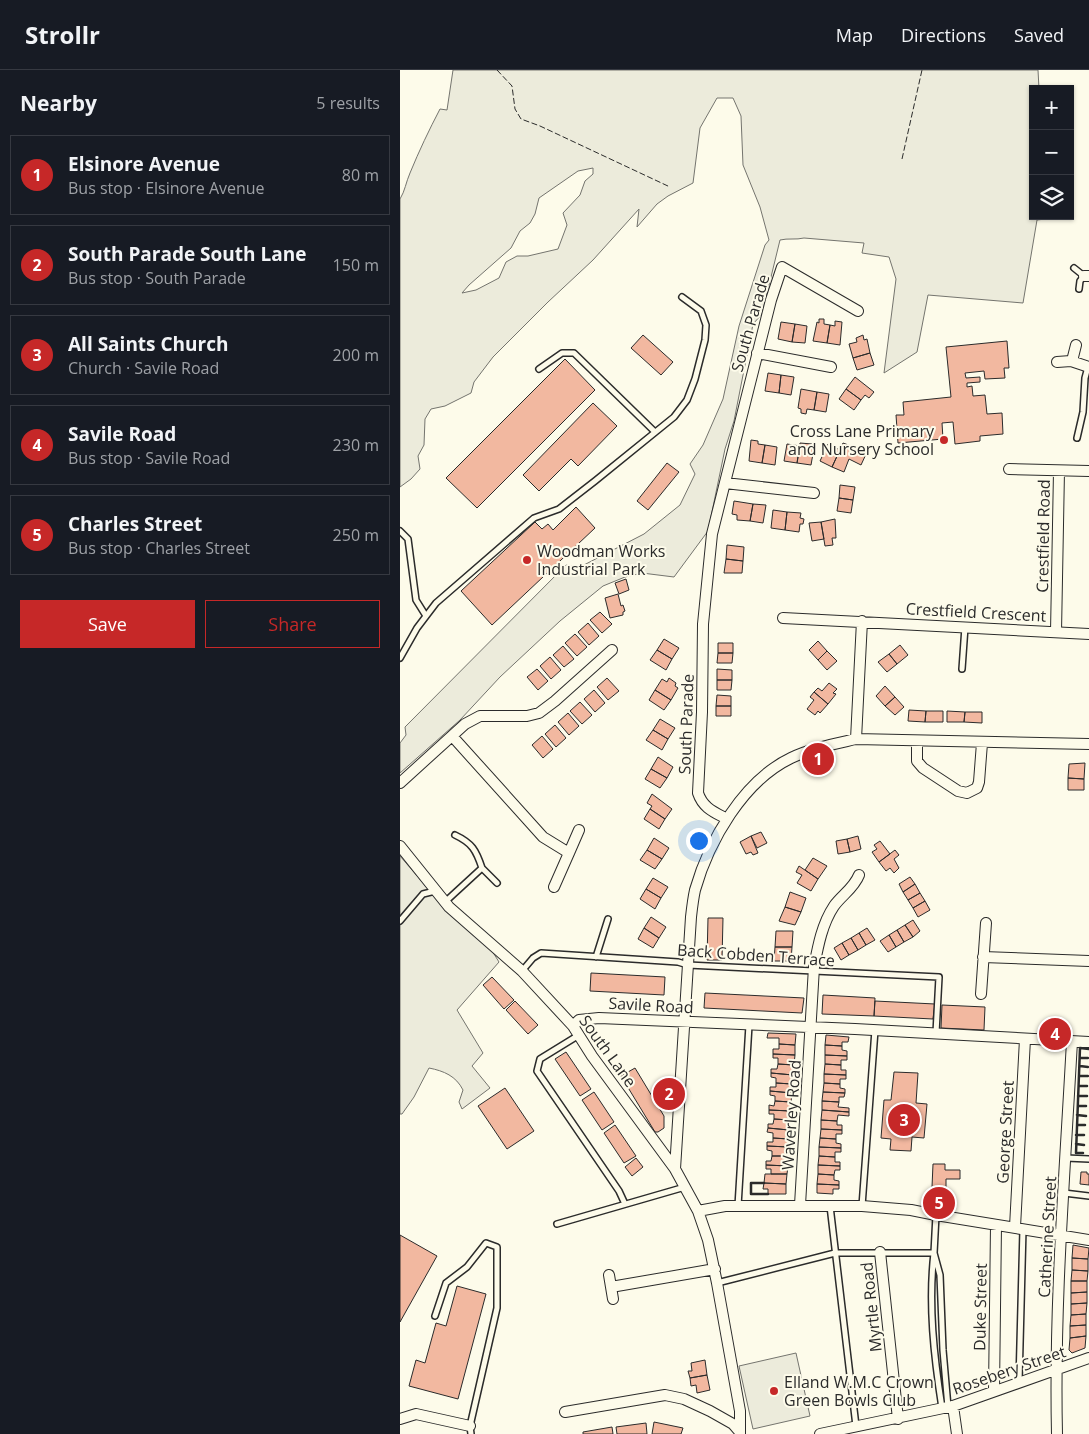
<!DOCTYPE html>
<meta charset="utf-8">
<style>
body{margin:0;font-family:"Open Sans",sans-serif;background:#20242c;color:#f1f3f6}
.controls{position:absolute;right:15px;top:15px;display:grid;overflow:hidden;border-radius:0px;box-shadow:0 1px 4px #0004}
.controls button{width:45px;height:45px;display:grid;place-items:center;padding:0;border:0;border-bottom:1px solid #363941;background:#171b24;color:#f1f3f6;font:25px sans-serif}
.you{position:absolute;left:298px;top:770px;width:18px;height:18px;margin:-12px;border:4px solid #fff;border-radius:50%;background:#1a73e8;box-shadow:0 0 0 8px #1a73e833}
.badge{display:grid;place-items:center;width:32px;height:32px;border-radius:50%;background:#c62828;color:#fff;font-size:16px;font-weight:700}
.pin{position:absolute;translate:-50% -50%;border:2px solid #fff;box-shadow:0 1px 5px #0006}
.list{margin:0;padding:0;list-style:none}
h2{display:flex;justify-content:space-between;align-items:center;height:65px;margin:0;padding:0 20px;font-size:21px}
h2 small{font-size:16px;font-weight:400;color:#9ea1a6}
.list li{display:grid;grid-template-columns:32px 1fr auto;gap:15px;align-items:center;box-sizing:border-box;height:80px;margin:0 10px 10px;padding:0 10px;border:1px solid #363941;border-radius:0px}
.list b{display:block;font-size:19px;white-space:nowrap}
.list p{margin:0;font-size:16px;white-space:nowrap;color:#9ea1a6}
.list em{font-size:16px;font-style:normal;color:#9ea1a6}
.actions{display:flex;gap:10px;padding:15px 20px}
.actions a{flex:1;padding:11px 0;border:1px solid #c62828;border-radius:0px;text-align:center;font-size:18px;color:#c62828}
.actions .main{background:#c62828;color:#fff}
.icon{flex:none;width:28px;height:28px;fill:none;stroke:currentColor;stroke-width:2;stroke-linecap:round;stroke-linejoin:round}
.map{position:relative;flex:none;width:689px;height:1364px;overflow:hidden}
header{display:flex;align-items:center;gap:30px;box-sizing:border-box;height:70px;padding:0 25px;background:#171b24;border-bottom:1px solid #363941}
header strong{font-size:24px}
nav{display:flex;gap:28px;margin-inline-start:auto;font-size:18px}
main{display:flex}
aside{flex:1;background:#171b24}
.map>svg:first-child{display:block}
.green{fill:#ecebdb;stroke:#74746e;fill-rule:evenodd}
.building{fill:#f2b8a0;stroke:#2b2b2b}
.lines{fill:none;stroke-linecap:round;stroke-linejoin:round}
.service-casing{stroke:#2b2b2b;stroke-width:8}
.minor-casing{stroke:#2b2b2b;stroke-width:12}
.service{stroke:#fdfbea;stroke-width:5}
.minor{stroke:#fdfbea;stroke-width:10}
.fence{stroke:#2b2b2b;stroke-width:1;stroke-dasharray:6 2.5;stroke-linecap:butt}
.wall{stroke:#2b2b2b;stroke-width:2.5}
.poi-dot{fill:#c62828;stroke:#fdfbea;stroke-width:2}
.labels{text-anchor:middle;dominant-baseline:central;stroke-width:4;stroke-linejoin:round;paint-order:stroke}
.street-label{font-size:16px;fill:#2b2b2b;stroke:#fdfbea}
.poi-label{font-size:16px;fill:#2b2b2b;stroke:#fdfbea;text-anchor:start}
</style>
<header>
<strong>Strollr</strong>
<nav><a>Map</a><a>Directions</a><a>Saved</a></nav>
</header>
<main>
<aside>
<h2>Nearby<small>5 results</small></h2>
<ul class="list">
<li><span class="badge">1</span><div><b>Elsinore Avenue</b><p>Bus stop · Elsinore Avenue</p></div><em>80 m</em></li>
<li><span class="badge">2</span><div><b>South Parade South Lane</b><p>Bus stop · South Parade</p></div><em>150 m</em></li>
<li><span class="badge">3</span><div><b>All Saints Church</b><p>Church · Savile Road</p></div><em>200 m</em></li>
<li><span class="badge">4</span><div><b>Savile Road</b><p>Bus stop · Savile Road</p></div><em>230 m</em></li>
<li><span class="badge">5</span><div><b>Charles Street</b><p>Bus stop · Charles Street</p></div><em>250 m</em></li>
</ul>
<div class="actions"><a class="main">Save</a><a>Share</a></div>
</aside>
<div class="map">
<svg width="689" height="1364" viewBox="0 0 689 1364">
<rect width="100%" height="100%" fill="#fdfbea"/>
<!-- green -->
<path class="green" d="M53 0H638L639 19H633V146H645V149L637 150 623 233 528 225 517 282 484 303 496 209 489 187 462 183 464 173 404 168C396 170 388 168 380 170L362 244 353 254 334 351 325 379 308 461 274 507 242 503 225 507 203 516 160 551 100 607 60 650 0 703V673L6 665 5 657 166 495 180 497 244 464 280 435 295 404 290 394 303 375 323 329 339 256 365 175 369 170 360 137 343 95 341 46 333 28H317L300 58 293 113 268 126 257 134 237 157 239 139 193 190 148 232 93 287 74 312 71 323 45 336 31 339 25 349 24 375 18 386 20 399 11 409 0 417V129C5 121 6 112 10 103 19 81 29 60 40 39L47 40ZM193 98V104L185 111 180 125 163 143 167 155 158 179 128 186H117L106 192 99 208 76 220 62 223 69 215 111 178 120 161 130 153 135 144 139 128 178 101Z
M0 786 37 829 89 876 99 892 57 940 83 983 72 996 90 1018 62 1039 59 1032 63 1020C56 1006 44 1001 29 998L14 1027 2 1044H0Z
M396 1283 410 1346 353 1359 339 1296Z"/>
<!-- building -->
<path class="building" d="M419 249H424V254L430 255 427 273 413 271 417 252 419 253Z
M435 251 442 252 440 275 427 273 430 255 435 256Z
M381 252 395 254 392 272 378 269Z
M395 254 407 256 405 273 392 272Z
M243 265 273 292 261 305 231 278Z
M463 265 464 270 467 269 470 283 453 288 449 274 457 272 456 268Z
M607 271 609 298H604L605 308 585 309 584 301 565 303 566 308 580 307V312L567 313V317L572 316 573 326 585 325 587 344 602 343 603 364 580 366V371L555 374 553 352 542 353 543 369 498 373 496 345H504L503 332 551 327 546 277Z
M470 283 474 295 457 300 453 288Z
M165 289 195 320 77 438 46 408Z
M368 303 381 305 379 323 365 321Z
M381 305 394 307 391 325 379 323Z
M455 307 474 322 469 328 465 325 461 330 446 319Z
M401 319 417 322 414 340 407 339 406 344 401 343V339L398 338Z
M446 319 461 330 454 340 439 329Z
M417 322 429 324 426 342 414 340Z
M193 333 217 356 178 396 171 389 139 421 123 405Z
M351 370 358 371V374L365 375 362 393 349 391Z
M400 373 412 374 411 377 414 378 411 395 397 393Z
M443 373 467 382 461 395 449 389 444 402 432 397Z
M387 374 400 376 397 393 384 391Z
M428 374 440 380 432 397 420 391Z
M365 375 377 377 375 395 362 393Z
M267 393 279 402 248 440 237 431Z
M440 415 455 417 453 430 439 428Z
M439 428 453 430 451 443 437 441Z
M334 431 353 434 350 451 337 450V445L332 444Z
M353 434 366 435 363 453 350 451Z
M176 437 195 458 92 555 61 521 135 452 142 459 148 454 153 460Z
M373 440 387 442 385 460 371 458Z
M387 442 401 443 400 448 404 449 403 454H400L399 462 385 460Z
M435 449 436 468H432L433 475 425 476 421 452Z
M421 452 424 469 412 471 409 453Z
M327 475 344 477 343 491 326 489Z
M326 489 343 491 342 503H324Z
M226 509 229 520 219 524 215 513Z
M218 524 221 536 223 535 225 541 223 542V545L210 548 205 528Z
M200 542 212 554 202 563 190 550Z
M188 553 199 566 189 575 178 562Z
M175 564 187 577 177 586 165 573Z
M264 569 279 578 272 589 257 580Z
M418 571 427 581 418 590 409 580Z
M318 573H333V583H318Z
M500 575 508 585 497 594 489 584Z
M163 576 174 589 164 597 153 585Z
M257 580 272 589 266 600 250 590Z
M427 581 437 591 427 600 418 590Z
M318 583H333L332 593H317Z
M489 584 497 594 487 602 478 592Z
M150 587 161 600 151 609 140 596Z
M137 599 148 611 138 620 127 607Z
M317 599 332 600V610H317Z
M207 608 219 621 208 630 197 617Z
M269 608 276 613 275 616 278 618 271 630 255 620 262 609 267 612Z
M317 610H332L331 620H317Z
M429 613 437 619 433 623 436 624 428 634 414 622 418 618 422 621Z
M485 616 495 627 485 636 476 626Z
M194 620 205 633 195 642 184 629Z
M255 620 271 630 264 640 249 630Z
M414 622 428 634 420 643 418 641 415 645 407 639 414 630 410 627Z
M317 625 331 626V636H316Z
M495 627 504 637 495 645 485 636Z
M180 632 192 645 182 654 170 641Z
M316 636H331V646H316Z
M509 640 526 641 525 652 508 651Z
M526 641H543V652H525Z
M547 641 565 642 564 652H547Z
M565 642H582V653L564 652Z
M168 643 179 656 169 665 158 652Z
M260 649 275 658 268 669 253 660Z
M155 655 166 668 156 677 145 664Z
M253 660 268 669 262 680 246 670Z
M142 666 153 679 143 688 132 675Z
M258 687 273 697 267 708 251 699Z
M685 693 684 709 668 708 669 694Z
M251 699 267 708 260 718 245 709Z
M668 708 684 709V720H668Z
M252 724 272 739 265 749 250 739 252 736 247 733Z
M250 739 265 749 259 759 244 749Z
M361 762 367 773 357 778 351 766Z
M351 766 358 783 353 785 351 782 346 784 340 772Z
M458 766 461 779 450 782 447 769Z
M254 768 269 778 262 789 247 780Z
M447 769 450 782 438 784 436 771Z
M480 771 490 784 479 792 472 782 477 779 474 775Z
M247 780 262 789 255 799 240 790Z
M495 780 499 785 494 789 499 798 494 803 490 798 486 801 479 792Z
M413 788 427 796 418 809 405 800Z
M399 796 418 809 411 821 397 813 402 805 396 802Z
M510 807 515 814 503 822 499 814Z
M253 808 268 817 261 828 246 819Z
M515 814 520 823 508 830 503 822Z
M246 819 261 828 255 839 240 829Z
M390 822 406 828 401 842 385 837Z
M520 823 525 831 513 838 508 830Z
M525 831 530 840 518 847 513 838Z
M385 837 401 842 395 855 379 851Z
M251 847 266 857 259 868 244 858Z
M308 848H323L322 890H307Z
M513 850 520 861 513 867 505 855Z
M505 855 513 867 504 872 497 860Z
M244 858 259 868 253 878 238 869Z
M467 858 475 870 466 875 459 863Z
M497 860 504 872 496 877 489 865Z
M376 861H393L392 877H375Z
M459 863 466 875 458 880 451 868Z
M489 865 496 877 488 882 480 871Z
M451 868 458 880 449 885 442 873Z
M442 873 449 885 441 890 434 878Z
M375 877H392L391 891H374Z
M191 903 265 907 264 925 190 921Z
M92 907 114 930 104 939 83 915Z
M305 923 404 928 402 943 304 938Z
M423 925 475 928 474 946 422 944Z
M115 931 138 955 128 964 106 940Z
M475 931 535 934 533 949 474 946Z
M542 935 585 937 584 960 541 958Z
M368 963 396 964 395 975 379 974V968H367Z
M426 965 449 967 448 972H442V976L425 975Z
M379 974 395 975V985L373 984V979H379Z
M425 975 442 976V980L447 981V986L425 985Z
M166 982 191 1019 180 1026 155 989Z
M373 984 395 985 394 995 378 994V988H373Z
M425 985 447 986V990H441V995L425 994Z
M378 994 394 995 393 1005 371 1003V999H377Z
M425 994 441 995V1000H446V1005L424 1004Z
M235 998 264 1046V1058L258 1062H255L221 1006Z
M494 1002 518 1003 516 1033 527 1034 524 1068 512 1067 511 1081 490 1080 491 1069 481 1068 484 1030H491Z
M371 1003 393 1005 392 1014 376 1013V1008L371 1007Z
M424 1004 446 1005V1009H440V1014L424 1013Z
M376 1013 392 1014V1023L370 1021V1017H376Z
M424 1013 440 1014V1018L445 1019V1023L423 1022Z
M105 1018 134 1061 107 1079 78 1036Z
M370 1021 392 1023 391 1032 375 1031V1026L370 1025Z
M194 1022 214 1052 202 1060 182 1030Z
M423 1022 445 1023 444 1027H439V1032L422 1031Z
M375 1031 391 1032V1041L369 1040V1035L374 1036Z
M422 1031 439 1032 438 1037 449 1038V1042L422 1040Z
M369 1040 391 1041 390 1050 374 1049V1044H369Z
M422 1040 449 1042V1046L438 1045 437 1051 421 1050Z
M374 1049 390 1050 389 1060 368 1058V1054H373Z
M421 1050 437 1051V1055H442V1060L421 1059Z
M215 1055 236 1086 224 1093 204 1063Z
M368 1058 389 1060V1069L373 1068V1063L367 1062Z
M421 1059 442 1060V1064H436V1069L420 1068Z
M373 1068 389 1069V1077L367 1076V1072H373Z
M420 1068 436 1069V1073L441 1074V1078L419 1077Z
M367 1076 389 1077 388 1086H372V1081L367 1080Z
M419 1077 441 1078V1082H435V1087L419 1086Z
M372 1086H388V1096L366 1095V1091H371Z
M419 1086 435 1087V1092H440V1096L418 1095Z
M236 1088 243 1097 232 1106 225 1097Z
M533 1094H545V1100H560V1109H546V1117H532Z
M366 1095 388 1096 387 1104H371V1099H366Z
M418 1095 440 1096V1100H435L434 1105 418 1104Z
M681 1102H687V1104H689V1115L680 1114Z
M365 1104H387L386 1114 364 1113Z
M418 1104 434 1105V1110L439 1111V1115L417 1114Z
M364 1113 386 1114V1124H368V1119H363Z
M417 1114 439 1115V1119H433V1124L417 1123Z
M0 1165 37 1186 0 1252Z
M673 1175 689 1178 688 1189 672 1188Z
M672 1188 688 1189V1201L672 1200Z
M672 1200 688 1201 687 1211H671Z
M671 1211H687V1222L671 1223Z
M57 1216 86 1224 58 1329 9 1316 16 1290 25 1293 36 1253 46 1256Z
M687 1222V1233L671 1234V1223Z
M687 1233 686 1244 671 1245V1234Z
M686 1244V1255L670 1256 671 1245Z
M686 1255V1266L670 1268V1256Z
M686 1266 685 1278 672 1283 669 1280 670 1268Z
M305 1290 307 1305 290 1308 288 1301H292L291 1293Z
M307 1305 310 1320 297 1323 296 1315 291 1316 290 1308Z
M254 1352 283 1358 281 1364H252Z
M246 1353 247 1364H217L216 1357Z
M212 1357 213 1364H183V1362Z"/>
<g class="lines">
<!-- service casing -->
<g class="service-casing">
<path id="service" d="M674 198 684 206 680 211 679 219
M139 299 162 283H174L255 362
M677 368 683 342 685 308 688 297
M0 461 8 469 16 530 26 546
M0 588 17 558 36 533 134 448 159 439 195 411 274 347 287 330 295 309 305 270 306 255 301 241 282 227
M562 599 565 557
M82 798 97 813
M45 832 82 798C76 780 72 773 55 765
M0 851 23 824 35 821
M196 887 208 849
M122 901 133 888 141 883 278 892 288 895 539 907 536 963
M179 965 140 989 137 1001 219 1121 225 1134
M666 1088 689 1089
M664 1123 689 1126
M338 1136 349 955
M430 1136 456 1356
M462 1136 475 960
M536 1145 534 1183 540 1205 543 1280 548 1337
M157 1154 285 1117
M317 1213 435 1183H534C528 1234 534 1287 542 1338
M35 1246 46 1213 67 1197 86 1173 97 1177V1238L70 1356 71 1364
M619 1312 623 1159"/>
</g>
<!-- minor casing -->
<g class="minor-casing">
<path id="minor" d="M684 206H689
M357 283 431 297
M672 291 676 275
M657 292 671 291 689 297
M609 399 689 401
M325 413 414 423
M383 548 689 564
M656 562 659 401
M53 667 143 767 169 783 179 760
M456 669 462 551
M517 671V691L523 698 558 721 567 723 577 718 579 712 582 673
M0 713 65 654 80 646H127L139 643 155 631 212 580
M327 749C314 742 303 738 298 723L302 642 303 554 312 464 371 230 382 197 458 241
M0 776 49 837 122 901 173 956 192 986 275 1099 298 1141 308 1170 317 1213 340 1341V1364
M154 817 169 783
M583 887 689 891
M581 924 586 853
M173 956 179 950 199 948 455 959 689 972
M275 1099 291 847C292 838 293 829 295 820 309 771 343 711 391 688 412 678 434 674 456 669L689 674
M400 1135 414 897C418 876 422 854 434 836 442 825 454 818 459 805
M298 1141 325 1136H462L511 1140 536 1145 689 1170
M615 1157 625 969
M480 1182 498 1349
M209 1205 213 1229
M211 1217 315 1199
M594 1321 596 1155
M553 1336 557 1364
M165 1342 265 1325 284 1329 310 1341 333 1354 339 1361
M0 1349 16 1344 70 1356
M420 1364 553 1336 689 1288
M657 1364C654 1233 665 1102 672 971"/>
</g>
<!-- service -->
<use href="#service" class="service"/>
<!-- minor -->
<use href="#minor" class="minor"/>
<!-- fence -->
<path class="fence" d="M97 0 112 16 115 39 121 49 140 56 270 117
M502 89 522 0"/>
<!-- wall -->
<path class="wall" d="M680 988H688
M680 996 688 997
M679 1006H688
M679 1016H687
M678 1026H687
M678 1036H686
M677 1045 686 1046
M677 1055H685
M676 1065H684
M676 1074 684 1075
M683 1083H676L680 978 689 979
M364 1113H351V1124H368"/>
</g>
<!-- markers -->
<g class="poi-dot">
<circle cx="544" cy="370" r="5"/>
<circle cx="127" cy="490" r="5"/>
<circle cx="374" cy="1321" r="5"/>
</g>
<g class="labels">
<!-- street labels -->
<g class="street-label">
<text transform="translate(350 253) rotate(-74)">South Parade</text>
<text transform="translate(643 466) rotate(-89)">Crestfield Road</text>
<text transform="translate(576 542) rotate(3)">Crestfield Crescent</text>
<text transform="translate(286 654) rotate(-88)">South Parade</text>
<text transform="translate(356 885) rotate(4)">Back Cobden Terrace</text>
<text transform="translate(251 935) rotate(3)">Savile Road</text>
<text transform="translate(208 981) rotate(54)">South Lane</text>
<text transform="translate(391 1045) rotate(-86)">Waverley Road</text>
<text transform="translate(605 1062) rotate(-87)">George Street</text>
<text transform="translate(647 1167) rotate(-87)">Catherine Street</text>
<text transform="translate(471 1237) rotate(-96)">Myrtle Road</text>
<text transform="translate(580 1237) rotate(-89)">Duke Street</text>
<text transform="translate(609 1300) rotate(-19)">Rosebery Street</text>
</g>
<!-- poi labels -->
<g class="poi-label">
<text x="534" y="361" text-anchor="end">Cross Lane Primary<tspan x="534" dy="18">and Nursery School</tspan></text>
<text x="137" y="481">Woodman Works<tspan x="137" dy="18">Industrial Park</tspan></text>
<text x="384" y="1312">Elland W.M.C Crown<tspan x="384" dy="18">Green Bowls Club</tspan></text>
</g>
</g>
</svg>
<div class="controls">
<button>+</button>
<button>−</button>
<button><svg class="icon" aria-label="layers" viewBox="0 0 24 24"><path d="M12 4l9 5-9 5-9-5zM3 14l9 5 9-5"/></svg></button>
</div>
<div class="you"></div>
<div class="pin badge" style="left:418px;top:689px">1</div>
<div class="pin badge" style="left:269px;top:1024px">2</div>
<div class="pin badge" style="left:504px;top:1050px">3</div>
<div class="pin badge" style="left:655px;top:964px">4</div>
<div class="pin badge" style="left:539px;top:1133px">5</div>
</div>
</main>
